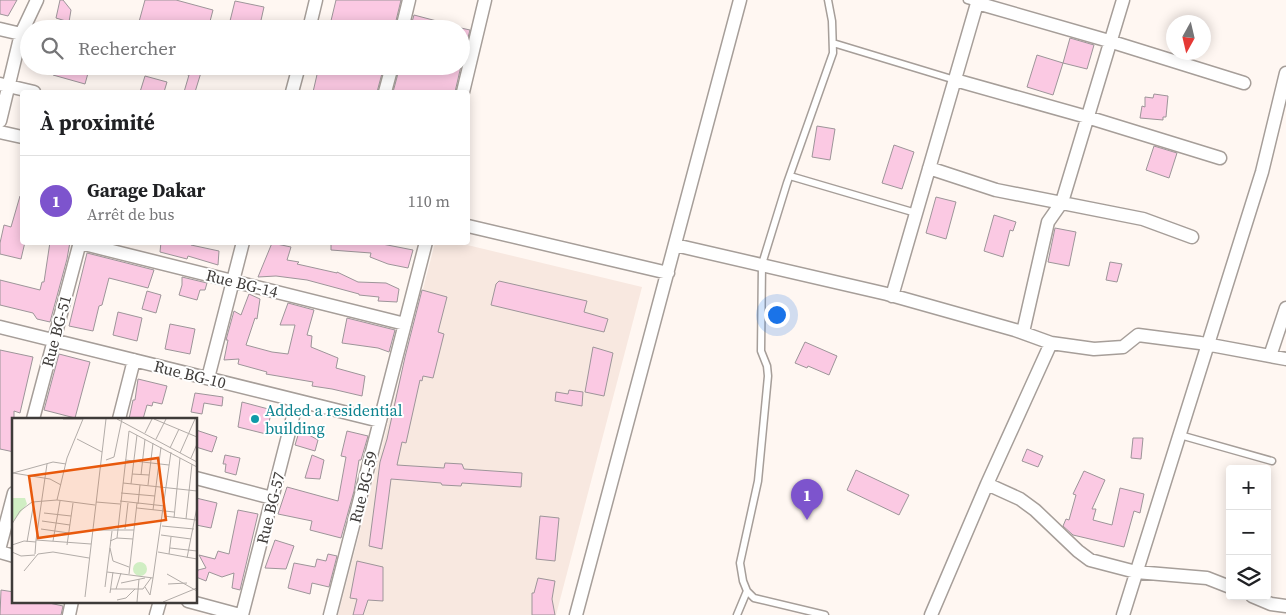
<!DOCTYPE html>
<html lang="fr">
<meta charset="utf-8">
<style>
body{margin:0;font-family:"Source Serif 4",serif;background:#f6f6f6;color:#202124}
.controls{position:absolute;right:15px;bottom:15px;display:grid;overflow:hidden;border-radius:5px;box-shadow:0 2px 12px #0003}
.controls button{width:45px;height:45px;display:grid;place-items:center;padding:0;border:0;border-bottom:1px solid #e0e0e0;background:#fff;color:#202124;font:25px sans-serif}
.compass{position:absolute;left:1166px;top:15px;width:45px;height:45px;border-radius:50%;background:#fff;box-shadow:0 2px 12px #0003;rotate:188deg}
.you{position:absolute;left:776px;top:314px;width:18px;height:18px;margin:-12px;border:4px solid #fff;border-radius:50%;background:#1a73e8;box-shadow:0 0 0 8px #1a73e833}
.badge{display:grid;place-items:center;width:32px;height:32px;border-radius:50%;background:#7d54cd;color:#fff;font-size:16px;font-weight:700}
.pin{position:absolute;translate:-50% -41px;filter:drop-shadow(0 1px 2px #0008)}
.pin::after{content:'';position:absolute;top:26px;width:18px;height:15px;background:inherit;clip-path:polygon(0 0,100% 0,50% 100%)}
.list{margin:0;padding:0;list-style:none}
h2{display:flex;justify-content:space-between;align-items:center;height:65px;margin:0;padding:0 20px;font-size:21px}
h2 small{font-size:16px;font-weight:400;color:#757577}
.list li{display:grid;grid-template-columns:32px 1fr auto;gap:15px;align-items:center;box-sizing:border-box;height:90px;padding:0 20px;border-top:1px solid #e0e0e0}
.list b{display:block;font-size:19px;white-space:nowrap}
.list p{margin:0;font-size:16px;white-space:nowrap;color:#757577}
.list em{font-size:16px;font-style:normal;color:#757577}
.icon{flex:none;width:28px;height:28px;fill:none;stroke:currentColor;stroke-width:2;stroke-linecap:round;stroke-linejoin:round}
.map{position:relative;flex:none;width:1286px;height:615px;overflow:hidden}
.search{position:absolute;background:#fff;box-shadow:0 2px 12px #0003;left:20px;top:20px;width:450px;height:55px;display:flex;align-items:center;gap:12px;box-sizing:border-box;padding:0 18px;border-radius:28px;color:#757577;font-size:19px}
.panel{position:absolute;background:#fff;box-shadow:0 2px 12px #0003;left:20px;top:90px;width:450px;height:155px;border-radius:5px}
.map>svg:first-child{display:block}
.built{fill:#f8e8e0}
.building{fill:#fbc9e3;stroke:#9d9599}
.lines{fill:none;stroke-linecap:round;stroke-linejoin:round}
.lane-casing{stroke:#a69e99;stroke-width:9}
.street-casing{stroke:#a69e99;stroke-width:15}
.lane{stroke:#fff;stroke-width:6}
.street{stroke:#fff;stroke-width:12}
.culture-dot{fill:#0f9aa8;stroke:#fff;stroke-width:2}
.labels{text-anchor:middle;dominant-baseline:central;stroke-width:4;stroke-linejoin:round;paint-order:stroke}
.street-label{font-size:16px;fill:#3e3b39;stroke:#fff}
.culture-label{font-size:16px;fill:#0d838f;stroke:#fff;text-anchor:start}
.inset-road{fill:none;stroke:#b2aca8;stroke-width:1}
.view{fill:#e8590c;fill-opacity:0.15;stroke:#e8590c;stroke-width:2.5}
.inset-edge{fill:none;stroke:#3e3b39;stroke-width:2.5}
</style>
<div class="map">
<svg width="1286" height="615" viewBox="0 0 1286 615">
<rect width="100%" height="100%" fill="#fff7f2"/>
<!-- built -->
<path class="built" d="M435 243H459L642 287 556 615H338Z"/>
<!-- building -->
<path class="building" d="M0 0H17L8 16 0 14Z
M60 0H63L71 10 69 22 56 18Z
M145 0H176L213 10 208 29H137Z
M336 0H401L394 29H329Z
M235 1 264 7 259 29H228Z
M414 15 452 25V29H410Z
M461 28 470 30 461 64Z
M1070 38 1094 45 1087 69 1063 63Z
M1037 55 1063 63 1053 95 1027 87Z
M56 66H90L85 84 53 75Z
M187 66H203L195 92H184L189 75 184 74Z
M319 66H384L377 92H313Z
M400 66H461L455 92H393Z
M145 76 167 82 164 92H140Z
M1154 94 1168 96 1166 117H1163V120L1140 118 1142 106 1145 107V97L1153 98Z
M817 126 835 129 830 160 812 157Z
M894 145 914 152 902 189 882 183Z
M1154 146 1177 153 1169 178 1146 170Z
M20 196 22 197V242H25L21 259 0 254V243L4 225 11 227Z
M936 197 956 202 946 239 926 233Z
M994 215 1016 222 1013 231 1010 230 1003 257 984 251Z
M1055 228 1076 232 1069 266 1048 262Z
M50 242H70L67 259 50 322 37 319 33 313 0 305V280L40 290 42 282H44Z
M161 242H191V245L219 251 218 265 188 256 187 259 160 252Z
M331 242H372L413 250 408 268 388 264 370 257 371 253 331 250Z
M272 243 291 247 287 260 299 262 297 264 337 273V272L358 282 386 283 399 289 397 302 378 301 379 297 359 295V294L307 280 276 276 258 277Z
M87 253 154 270 148 288 109 278 102 305 99 306 93 331 69 326Z
M1110 262 1122 264 1117 282 1106 280Z
M182 277 207 283 205 290H200L197 300 179 295 182 285Z
M499 281 587 301 584 312 608 319 604 332 491 305 496 284Z
M422 290 447 297 438 332 444 334 433 378 423 376 422 381 420 380 406 443 402 442 397 465 444 468 445 463 462 464 464 469 522 473 521 487 462 483 461 486 442 485 441 483 391 479 382 549 369 546 380 462 387 439 405 357Z
M147 291 161 295 156 313 142 309Z
M249 294 260 299 257 319 255 318 246 345 272 352 288 354 295 325H280L288 303 314 310 307 335 312 336 311 347 338 358 336 368 365 376 362 396 332 389 312 386 313 382 266 374 267 372 238 364 239 359 224 360 228 340H226L234 311 241 315Z
M118 312 142 318 137 341 113 335Z
M347 318 395 330 389 352 378 348 342 343Z
M170 324 195 329 190 354 165 349Z
M805 342 837 356 829 375 808 366 807 368 795 363Z
M593 347 613 353 604 396 585 392Z
M0 350 33 357 20 413 14 411V452L0 449Z
M59 354 90 362 75 418 44 410Z
M138 379 167 386 162 404 153 402 152 406 147 405 143 419H129L133 400H135Z
M569 390 583 392 582 406 555 401 556 392 568 394Z
M195 393 223 397 222 406 204 403 202 414 191 412Z
M242 402 272 410 266 434 238 427Z
M196 430 217 437 212 452 196 447Z
M347 431 368 436 361 460H359L354 491 341 538 310 530 312 521 278 514 287 487 338 501 346 457 341 456Z
M299 432 309 435 318 440 315 451 295 445Z
M1133 438H1143L1141 459 1131 458Z
M1027 449 1043 456 1038 467 1022 461Z
M225 455 240 458 236 475 225 472 226 464H223Z
M312 455 324 460 320 479 305 478Z
M856 470 909 495 899 515 847 490Z
M1084 471 1105 480 1092 509H1096L1093 520 1112 525 1120 488 1144 494 1140 513 1134 511 1124 547 1073 535 1063 526 1066 519 1069 520 1076 495 1073 494Z
M196 498 217 503 211 528 196 525Z
M238 510 258 514 240 590 232 588 234 573 222 577 209 572 206 581 196 577 198 570 206 568 199 555 215 559 218 551 229 554Z
M540 516 559 518 555 561 536 559Z
M275 540 294 546 286 569 265 568Z
M328 554 337 556 329 587 312 583 310 594 288 588 294 563 315 567 317 559 326 561Z
M357 561 383 567V601L368 600 363 615H353L357 599 350 598Z
M538 578 555 581 552 599 555 615H532V593H534Z
M1 590 14 592V601H40L63 606 61 615H0Z"/>
<g class="lines">
<!-- lane casing -->
<g class="lane-casing">
<path id="lane" d="M967 0 977 3
M833 43 955 80
M790 176 916 213
M1180 435 1272 461
M737 615 747 591
M825 615 754 598 747 591 743 581 740 563 758 481 768 376 767 366 761 351 762 264 787 183 833 53 832 21 828 0"/>
</g>
<!-- street casing -->
<g class="street-casing">
<path id="street" d="M977 3 1109 41 1244 83
M0 29 21 34
M309 29 316 0
M402 29 409 0
M955 80 1087 117 1220 158
M0 84 34 92
M292 92 299 66
M385 92 392 66
M463 92 485 0
M0 121 21 34 37 0
M0 132 22 137
M929 168 996 190 1143 219 1192 237
M468 226 668 273
M80 243 405 324
M675 245 887 294 1015 330 1051 343 1094 349 1123 347 1138 335 1200 343 1286 359
M892 296 978 0
M0 327 380 421
M1023 332 1048 222 1062 202 1123 0
M1270 356 1286 308
M208 378 243 242
M33 419 80 242
M119 419 134 360
M196 478 272 498
M987 484 1020 499 1035 510 1078 551 1090 560 1136 572 1207 578 1230 587
M0 546 14 493
M0 552 14 556
M1252 596 1271 604 1286 606
M188 601 240 615
M69 615 72 601
M156 615 160 601
M242 615 297 401
M330 615 426 242
M576 615 740 0
M931 615 987 484 1051 343
M1123 615 1262 172 1286 73"/>
</g>
<!-- lane -->
<use href="#lane" class="lane"/>
<!-- street -->
<use href="#street" class="street"/>
</g>
<!-- markers -->
<circle class="culture-dot" cx="255" cy="419" r="5"/>
<g class="labels">
<!-- street labels -->
<g class="street-label">
<text transform="translate(242 283) rotate(14)">Rue BG-14</text>
<text transform="translate(56 331) rotate(-75)">Rue BG-51</text>
<text transform="translate(190 374) rotate(14)">Rue BG-10</text>
<text transform="translate(363 487) rotate(-76)">Rue BG-59</text>
<text transform="translate(270 508) rotate(-76)">Rue BG-57</text>
</g>
<!-- culture labels -->
<g class="culture-label">
<text x="265" y="410">Added a residential<tspan x="265" dy="18">building</tspan></text>
</g>
</g>
<!-- overview -->
<g transform="translate(12 418)">
<rect width="185" height="185" fill="#fff7f2"/>
<path d="M0 80H13L15 86 0 105ZM121 151a7 7 0 1 1 14 0a7 7 0 1 1-14 0Z" fill="#d0eec3"/>
<path class="inset-road" d="M51 1H71M105 1 185 44M142 1 185 19M133 15 140 1M65 21 90 34M144 21 154 1M158 30 167 11M168 35 183 1M179 40 185 26M94 42 102 39 110 1M113 42 157 47M1 55 41 44 54 46M1 55 38 61 49 67M120 56 137 57M129 57 133 21M111 65 185 73M119 66 125 17M136 67 141 25M109 75 143 78M45 82 55 40 71 1M108 83 153 88M84 84 108 86M126 86 128 67M125 90 162 94M141 92 149 29M32 95 59 98M152 98 184 102M162 100 168 40M174 101 180 46M30 103 58 107M0 106 8 93 20 84 45 82 83 87M150 108 182 111M29 111 57 115M113 111 116 85M80 112H122M149 117 179 121M105 120 117 13 185 49M24 122 35 46M41 123 48 83M98 123 105 120 121 121M15 124 22 84M0 127 12 123 24 124M55 127 61 85M98 130 101 143 117 149M158 130 185 133M0 134 9 138 23 137M146 134 185 141M23 136 24 122 79 126M157 136 159 119M175 140 185 89M12 153 26 136 41 134 77 140M95 154 141 160 159 34M117 156 125 85M155 156 185 173M109 165 133 160M156 166 175 165M93 169 100 113M133 169 138 177 141 160M99 171H131L139 160M104 171 109 155M98 175 101 154M73 179 94 1M105 182 114 180 123 171M125 184 127 161M151 184 185 170"/>
<path class="view" d="M146 40 154 102 26 120 17 58Z"/>
<rect width="185" height="185" class="inset-edge"/>
</g>
</svg>
<div class="controls">
<button>+</button>
<button>−</button>
<button><svg class="icon" aria-label="layers" viewBox="0 0 24 24"><path d="M12 4l9 5-9 5-9-5zM3 14l9 5 9-5"/></svg></button>
</div>
<svg class="compass" viewBox="-18 -18 36 36"><path d="M0-13l5 13h-10z" fill="#e53935"/><path d="M0 13l5-13h-10z" fill="#757577"/></svg>
<div class="you"></div>
<div class="pin badge" style="left:807px;top:520px">1</div>
<div class="search"><svg class="icon" aria-label="search" viewBox="0 0 24 24"><circle cx="10" cy="10" r="6"/><path d="M15 15l6 6"/></svg>Rechercher</div>
<section class="panel">
<h2>À proximité<small></small></h2>
<ul class="list">
<li><span class="badge">1</span><div><b>Garage Dakar</b><p>Arrêt de bus</p></div><em>110 m</em></li>
</ul>
</section>
</div>
